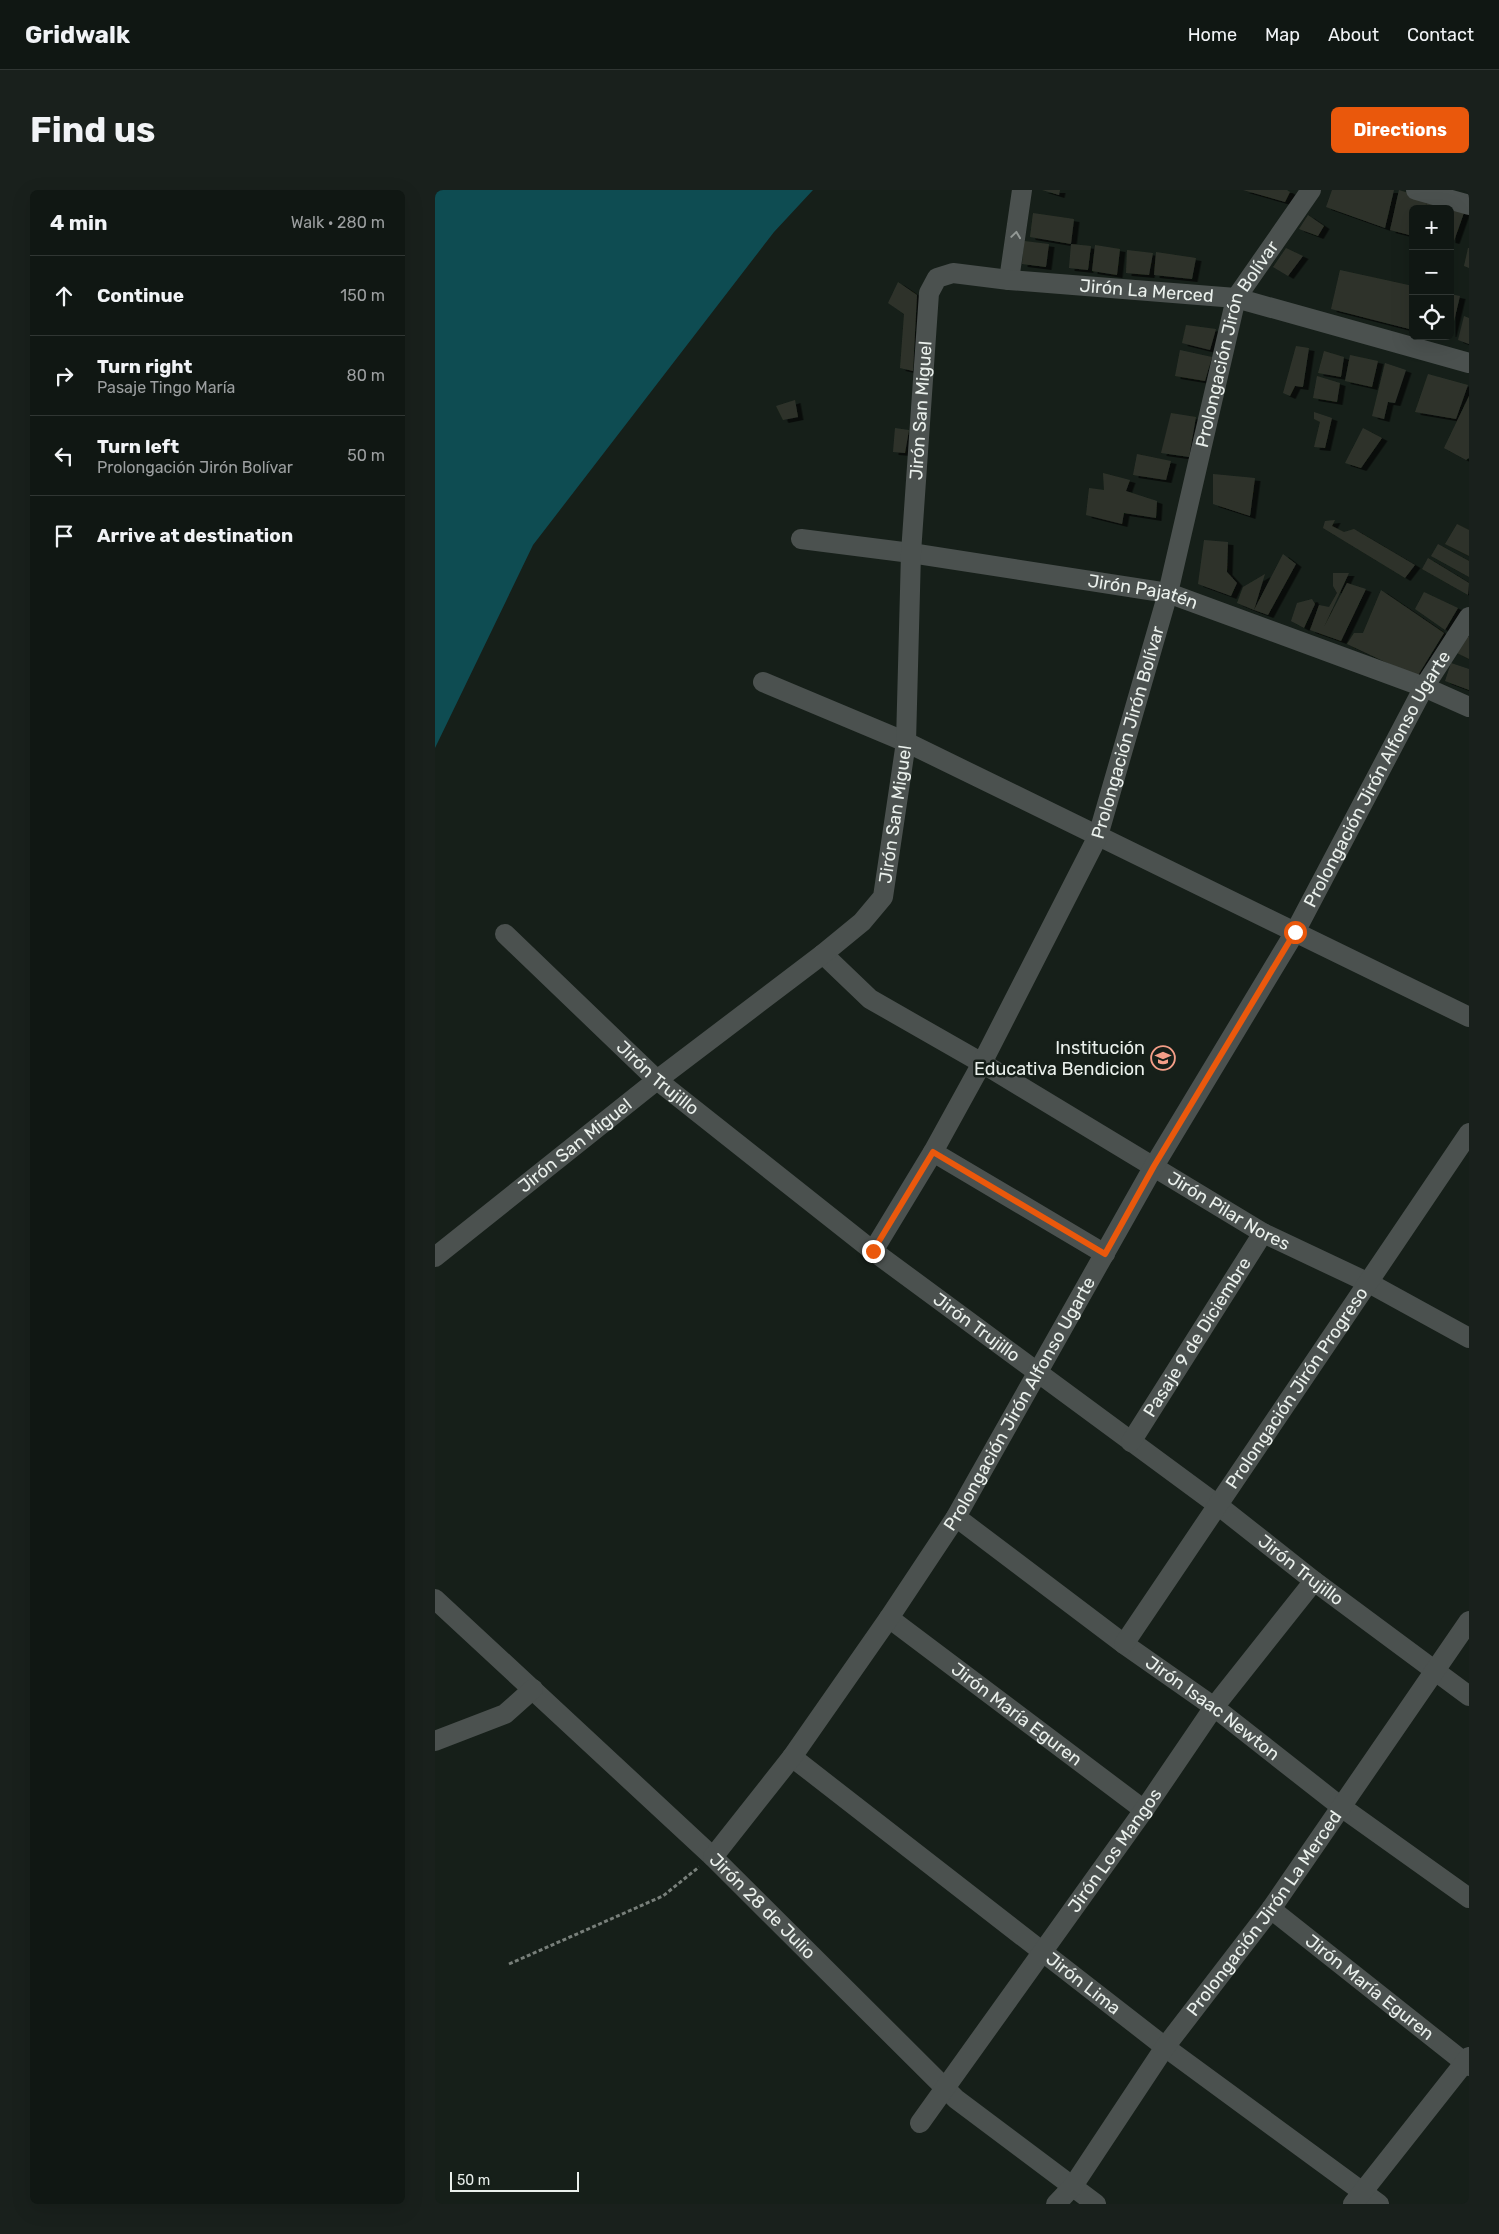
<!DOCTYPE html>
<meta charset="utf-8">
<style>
body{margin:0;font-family:Rubik,sans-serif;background:#19201c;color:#f1f3f6}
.controls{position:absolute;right:15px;top:15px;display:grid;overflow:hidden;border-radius:8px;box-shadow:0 5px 20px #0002}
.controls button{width:45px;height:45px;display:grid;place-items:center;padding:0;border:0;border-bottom:1px solid #303633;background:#101713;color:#f1f3f6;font:25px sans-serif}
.scale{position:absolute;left:15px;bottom:12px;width:129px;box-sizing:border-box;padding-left:5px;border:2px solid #eaf0ec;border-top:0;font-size:14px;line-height:18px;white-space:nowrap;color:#eaf0ec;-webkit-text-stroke:4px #161f19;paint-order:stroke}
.stop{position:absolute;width:15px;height:15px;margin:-11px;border:4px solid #ea580c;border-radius:50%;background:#fff}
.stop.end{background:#ea580c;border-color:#fff;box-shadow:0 1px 5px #0008}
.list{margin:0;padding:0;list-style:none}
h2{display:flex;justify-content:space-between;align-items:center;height:65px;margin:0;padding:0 20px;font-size:21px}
h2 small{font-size:16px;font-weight:400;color:#9c9fa0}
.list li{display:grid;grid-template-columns:32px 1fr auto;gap:15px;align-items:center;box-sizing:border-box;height:80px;padding:0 20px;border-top:1px solid #303633}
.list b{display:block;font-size:19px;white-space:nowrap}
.list p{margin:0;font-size:16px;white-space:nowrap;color:#9c9fa0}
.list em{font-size:16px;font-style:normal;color:#9c9fa0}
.icon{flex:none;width:28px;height:28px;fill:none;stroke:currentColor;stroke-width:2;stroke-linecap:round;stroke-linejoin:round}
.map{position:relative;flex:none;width:1034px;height:2014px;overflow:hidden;border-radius:8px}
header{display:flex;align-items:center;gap:30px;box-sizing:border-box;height:70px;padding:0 25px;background:#101713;border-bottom:1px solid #303633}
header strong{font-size:24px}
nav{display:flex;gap:28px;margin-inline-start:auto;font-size:18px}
.intro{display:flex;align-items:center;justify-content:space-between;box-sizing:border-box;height:120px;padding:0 30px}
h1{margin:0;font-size:35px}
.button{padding:12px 22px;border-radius:8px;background:#ea580c;color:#fff;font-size:18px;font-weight:700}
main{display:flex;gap:30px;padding:0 30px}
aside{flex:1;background:#101713;border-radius:8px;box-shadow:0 5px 20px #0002}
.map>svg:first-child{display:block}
.water{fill:#0e4c52}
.building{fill:#2e332a;filter:url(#shadow)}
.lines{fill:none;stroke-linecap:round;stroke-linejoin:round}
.path{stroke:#787f7a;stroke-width:3;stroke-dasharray:4 2.5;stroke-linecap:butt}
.minor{stroke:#4b514f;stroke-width:20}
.oneway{stroke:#939996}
.route{stroke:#ea580c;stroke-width:6}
.labels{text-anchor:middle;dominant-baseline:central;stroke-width:5;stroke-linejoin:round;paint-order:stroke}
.street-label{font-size:18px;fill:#eaf0ec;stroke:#161f19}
.poi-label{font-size:18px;fill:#eaf0ec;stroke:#161f19;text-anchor:end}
</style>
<header>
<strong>Gridwalk</strong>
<nav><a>Home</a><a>Map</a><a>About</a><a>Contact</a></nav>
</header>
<div class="intro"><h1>Find us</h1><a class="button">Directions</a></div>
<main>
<aside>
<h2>4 min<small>Walk · 280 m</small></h2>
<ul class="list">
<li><svg class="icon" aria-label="ahead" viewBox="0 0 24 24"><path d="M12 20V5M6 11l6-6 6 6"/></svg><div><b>Continue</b></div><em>150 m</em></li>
<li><svg class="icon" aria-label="right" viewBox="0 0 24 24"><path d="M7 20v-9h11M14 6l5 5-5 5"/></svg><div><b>Turn right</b><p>Pasaje Tingo María</p></div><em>80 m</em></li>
<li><svg class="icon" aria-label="left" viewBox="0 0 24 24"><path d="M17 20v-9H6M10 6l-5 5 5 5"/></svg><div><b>Turn left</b><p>Prolongación Jirón Bolívar</p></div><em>50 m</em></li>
<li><svg class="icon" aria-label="arrive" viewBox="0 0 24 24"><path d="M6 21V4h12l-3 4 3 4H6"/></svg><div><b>Arrive at destination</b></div></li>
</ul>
</aside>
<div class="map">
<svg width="1034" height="2014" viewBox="0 0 1034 2014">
<defs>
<filter id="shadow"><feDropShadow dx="5.5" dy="3" stdDeviation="0" flood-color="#0009"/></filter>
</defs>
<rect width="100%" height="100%" fill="#161f19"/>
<!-- water -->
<path class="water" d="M0 0H378L339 42 98 355 0 558Z"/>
<!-- building -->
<path class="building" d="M607 0H625L624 5Z
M808 0H852L855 2 850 12Z
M897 0H959L950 38 891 17Z
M964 0 1005 13 1003 19H990L992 12 989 19H978V46L955 40Z
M1015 19 1030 20 1019 51 1015 50Z
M598 23 639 29 636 54 595 47Z
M873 25 889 36 883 46 864 39Z
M589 51 614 54 611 77 587 74Z
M636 54 656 56 653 80 634 78Z
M660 55 685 59 682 85 657 81Z
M851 58 868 66 853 86 838 77Z
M1033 58H1034V78L1029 76Z
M692 60 718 63 714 85 691 83Z
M721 62 761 68 757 89 719 85Z
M905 80 978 96V140L896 119Z
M463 92 482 105 478 181 465 178 469 124 453 113Z
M1015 104 1025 106 1016 144H1015Z
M1029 126 1034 128V154L1023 150Z
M751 135 781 139 775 160 747 153Z
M861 156 874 158 868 197 860 196 855 206 848 203Z
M745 160 777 167 770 191 740 186Z
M889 161 909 167 906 187 883 183Z
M915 165 943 171 937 197 910 191Z
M950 173 971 180 960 213 953 212 949 229 937 226Z
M993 184 1033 195 1021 229 980 222Z
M882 186 905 193 902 212 878 208Z
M1034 206V268L1031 270 1009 258Z
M360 210 363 227 348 230 341 216Z
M879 222 897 228 890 258 879 257 885 232 879 229Z
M736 223 761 227 754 267 726 263Z
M460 238 474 240 470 263 458 262Z
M928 238 947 248 926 278 910 273Z
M702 264 736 271 731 290 698 285Z
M668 283 695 290 691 301 722 311 721 328 689 323 687 334 651 325 654 298 669 300Z
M778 284 820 288 815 326 778 314Z
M900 330 897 336 909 342 919 339 980 375 970 388 888 338 890 331Z
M1022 334 1034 340V366L1010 354Z
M769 350 793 352 792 382 802 393 796 406 763 394Z
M1003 354 1034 371V387L996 366Z
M848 364 861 374 833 425 819 420 802 413 808 397 830 384 819 420Z
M993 368 1034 393 1033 405 987 379Z
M898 383H914L889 437 912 393 931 399 906 451 875 440 884 415 894 417 902 403 898 396Z
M946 400 1009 443 982 487 912 454 919 443H928Z
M989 402 1023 418 1010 440 980 419Z
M877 409 880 414 869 438 856 431 862 413Z
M1032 447H1034V469L1022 463Z
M1016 473 1034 479V500L1010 491Z"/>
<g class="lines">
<!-- path -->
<path class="path" d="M74 1774 228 1706 264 1677"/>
<!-- minor -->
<g class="minor">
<path d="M981 0 1034 15"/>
<path d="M574 90 587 0"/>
<path id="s1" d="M366 349 476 363 733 403 989 497 1034 517"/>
<path d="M328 492 471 552 1034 827"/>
<path id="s2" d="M70 744 222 890 438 1061 784 1316 879 1391 1034 1506"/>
<path id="s3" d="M388 764 435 809 547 873 828 1043 934 1093 1034 1148"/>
<path d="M498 962 670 1064"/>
<path id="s4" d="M438 1061 498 962 547 873 663 646 733 403 801 108 876 0"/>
<path id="s5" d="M0 1067 222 890 388 764 427 732 448 707 471 552 476 363 494 103 502 88 518 83 574 90 801 108 1034 173"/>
<path id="s6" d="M696 1252 828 1043"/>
<path id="s7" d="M521 1327 689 1454 779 1517 905 1616 1034 1708"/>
<path id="s8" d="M0 1409 278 1667 521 1909 661 2014"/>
<path id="s9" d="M454 1428 709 1620"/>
<path id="s10" d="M689 1454 1034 943"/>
<path d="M0 1551 70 1524 98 1499"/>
<path id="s11" d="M357 1567 730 1857 944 2014"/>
<path id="s12" d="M278 1667 357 1567 454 1428 521 1327 719 976 860 742 989 497 1034 427"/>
<path id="s13" d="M836 1719 1034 1876"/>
<path id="s14" d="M485 1933 709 1620 779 1517 879 1391"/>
<path id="s15" d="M621 2014 638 1996 730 1857 836 1719 1034 1431"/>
<path d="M918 2014 1034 1867"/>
</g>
</g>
<!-- one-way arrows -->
<defs><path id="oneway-chevron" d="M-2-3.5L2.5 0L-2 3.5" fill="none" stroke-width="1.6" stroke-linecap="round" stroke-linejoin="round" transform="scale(1.25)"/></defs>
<use class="oneway" href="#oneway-chevron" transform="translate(581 45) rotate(-82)"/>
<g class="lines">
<!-- route -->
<path class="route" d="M438 1061 498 962 670 1064 719 976 860 742"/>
</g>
<!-- icons -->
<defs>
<g id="school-ring" transform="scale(1.25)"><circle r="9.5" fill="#161f19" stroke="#f49e88" stroke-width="1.5"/><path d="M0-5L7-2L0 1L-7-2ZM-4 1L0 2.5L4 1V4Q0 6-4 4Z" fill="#f49e88"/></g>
</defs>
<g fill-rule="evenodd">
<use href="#school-ring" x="728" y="868"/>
</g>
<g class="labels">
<!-- street labels -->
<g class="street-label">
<text stroke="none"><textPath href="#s5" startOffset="1410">Jirón La Merced</textPath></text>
<text stroke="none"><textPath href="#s4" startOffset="985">Prolongación Jirón Bolívar</textPath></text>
<text stroke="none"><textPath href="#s5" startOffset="1064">Jirón San Miguel</textPath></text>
<text stroke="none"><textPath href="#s1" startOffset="346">Jirón Pajatén</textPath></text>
<text stroke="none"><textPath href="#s4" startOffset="580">Prolongación Jirón Bolívar</textPath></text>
<text stroke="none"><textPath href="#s12" startOffset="1268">Prolongación Jirón Alfonso Ugarte</textPath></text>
<text stroke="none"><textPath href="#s5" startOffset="659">Jirón San Miguel</textPath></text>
<text stroke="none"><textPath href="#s2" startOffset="210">Jirón Trujillo</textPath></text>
<text stroke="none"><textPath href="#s5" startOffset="179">Jirón San Miguel</textPath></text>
<text stroke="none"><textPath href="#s3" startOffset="482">Jirón Pilar Nores</textPath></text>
<text stroke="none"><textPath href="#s2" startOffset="615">Jirón Trujillo</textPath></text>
<text stroke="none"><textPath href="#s6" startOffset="124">Pasaje 9 de Diciembre</textPath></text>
<text stroke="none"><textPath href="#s10" startOffset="309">Prolongación Jirón Progreso</textPath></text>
<text stroke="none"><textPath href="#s12" startOffset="548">Prolongación Jirón Alfonso Ugarte</textPath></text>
<text stroke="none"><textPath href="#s2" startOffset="1020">Jirón Trujillo</textPath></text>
<text stroke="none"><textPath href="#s7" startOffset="320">Jirón Isaac Newton</textPath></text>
<text stroke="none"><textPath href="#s9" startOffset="160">Jirón María Eguren</textPath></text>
<text stroke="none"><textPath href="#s14" startOffset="335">Jirón Los Mangos</textPath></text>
<text stroke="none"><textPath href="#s8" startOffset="449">Jirón 28 de Julio</textPath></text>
<text stroke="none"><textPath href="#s15" startOffset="358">Prolongación Jirón La Merced</textPath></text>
<text stroke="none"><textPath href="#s11" startOffset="369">Jirón Lima</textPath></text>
<text stroke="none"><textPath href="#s13" startOffset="126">Jirón María Eguren</textPath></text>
</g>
<!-- poi labels -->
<g class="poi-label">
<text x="710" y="858">Institución<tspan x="710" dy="21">Educativa Bendicion</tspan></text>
</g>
</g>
</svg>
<div class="controls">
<button>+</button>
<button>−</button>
<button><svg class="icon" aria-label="locate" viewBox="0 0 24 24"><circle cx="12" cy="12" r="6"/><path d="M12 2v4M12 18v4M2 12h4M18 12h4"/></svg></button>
</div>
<div class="scale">50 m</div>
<div class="stop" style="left:860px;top:742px"></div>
<div class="stop end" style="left:438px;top:1061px"></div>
</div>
</main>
